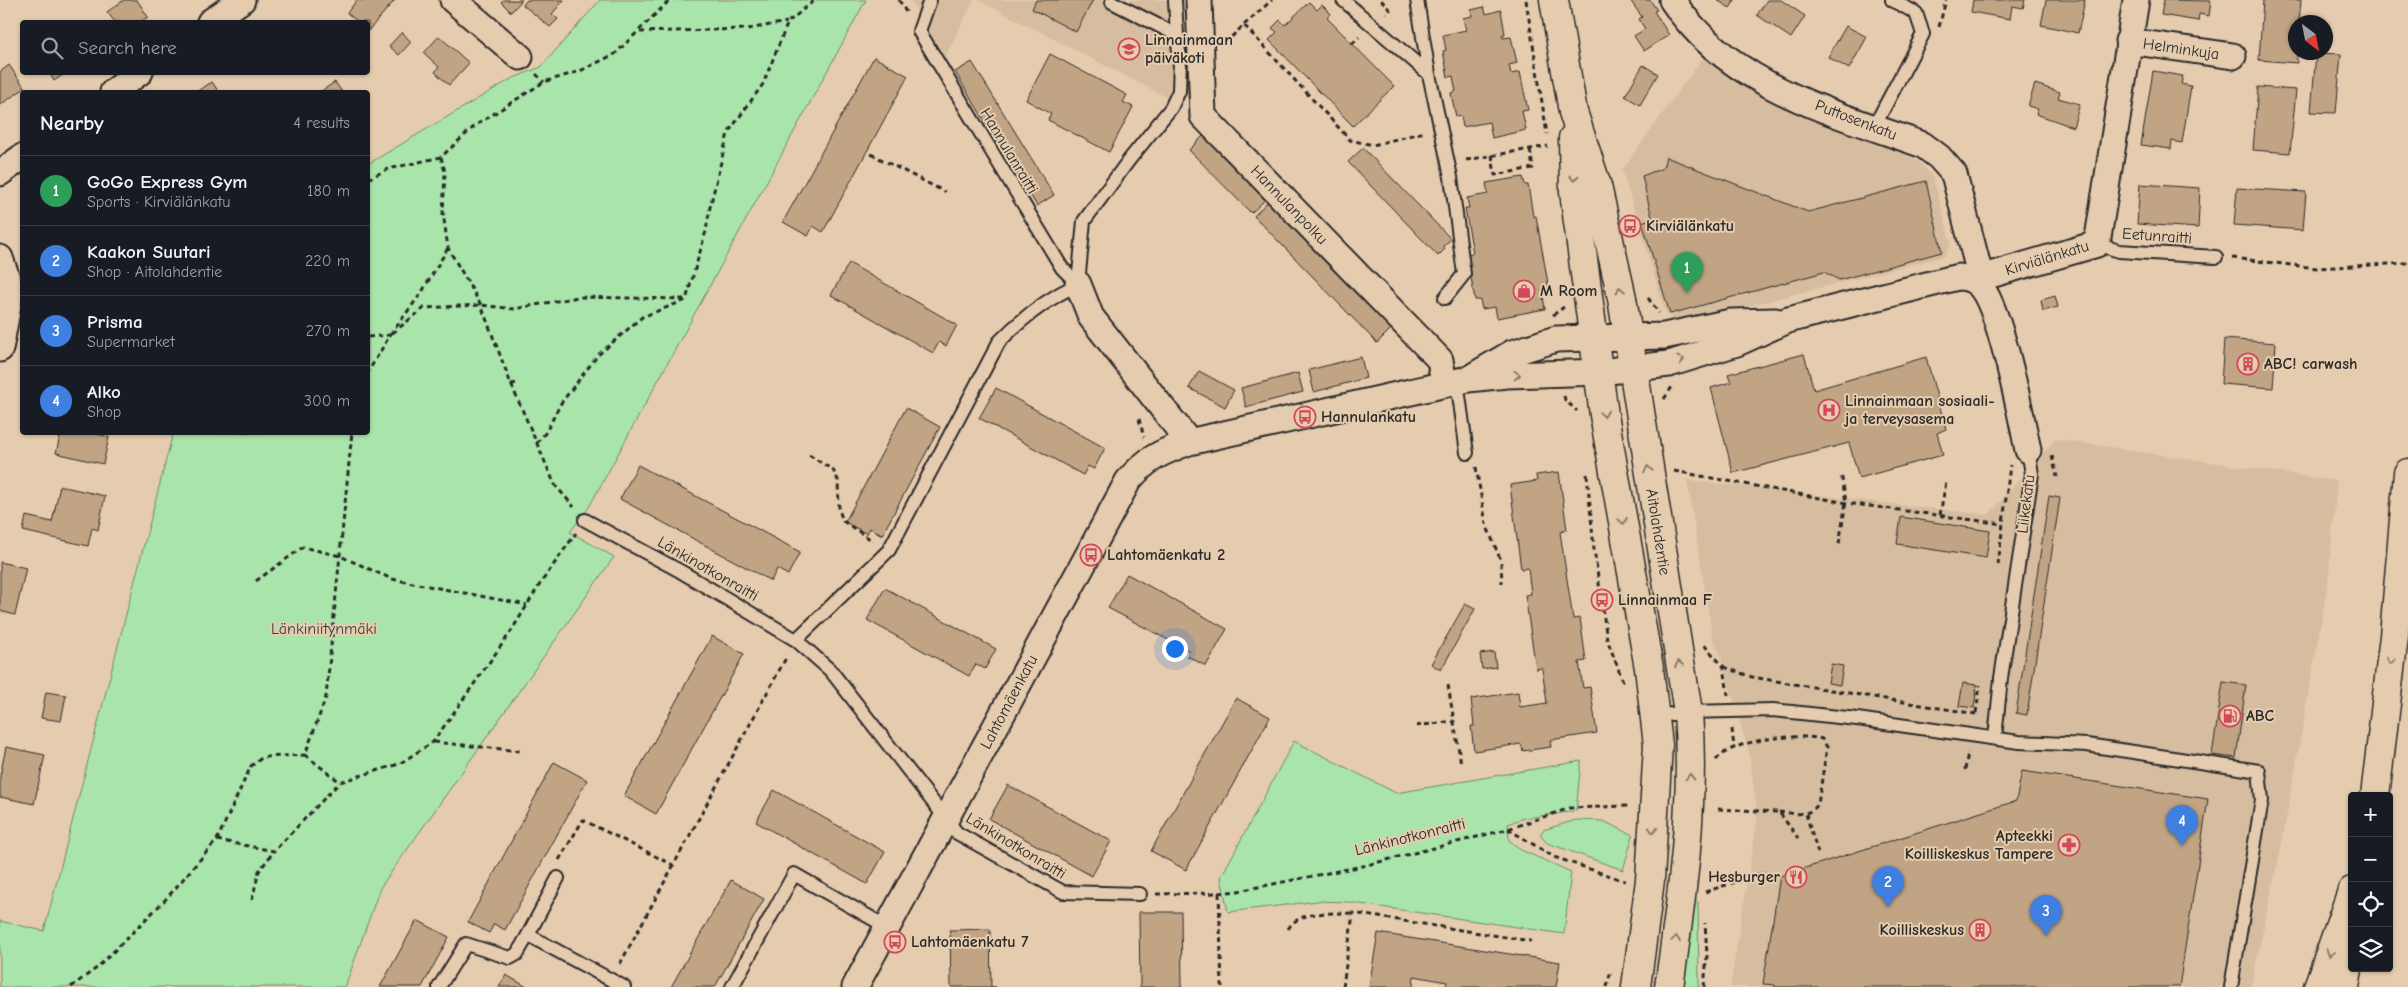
<!DOCTYPE html>
<meta charset="utf-8">
<style>
body{margin:0;font-family:"Comic Neue",sans-serif;background:#242831;color:#f1f3f6}
.controls{position:absolute;right:15px;bottom:15px;display:grid;overflow:hidden;border-radius:5px;box-shadow:0 1px 4px #0004}
.controls button{width:45px;height:45px;display:grid;place-items:center;padding:0;border:0;border-bottom:1px solid #363941;background:#171b24;color:#f1f3f6;font:25px sans-serif}
.compass{position:absolute;left:2288px;top:15px;width:45px;height:45px;border-radius:50%;background:#171b24;box-shadow:0 1px 4px #0004;rotate:148deg}
.you{position:absolute;left:1174px;top:648px;width:18px;height:18px;margin:-12px;border:4px solid #fff;border-radius:50%;background:#1a73e8;box-shadow:0 0 0 8px #1a73e833}
.badge{display:grid;place-items:center;width:32px;height:32px;border-radius:50%;background:#d1495b;color:#fff;font-size:16px;font-weight:700}
.pin{position:absolute;translate:-50% -41px;filter:drop-shadow(0 1px 2px #0008)}
.pin::after{content:'';position:absolute;top:26px;width:18px;height:15px;background:inherit;clip-path:polygon(0 0,100% 0,50% 100%)}
.list{margin:0;padding:0;list-style:none}
h2{display:flex;justify-content:space-between;align-items:center;height:65px;margin:0;padding:0 20px;font-size:21px}
h2 small{font-size:16px;font-weight:400;color:#9ea1a6}
.list li{display:grid;grid-template-columns:32px 1fr auto;gap:15px;align-items:center;box-sizing:border-box;height:70px;padding:0 20px;border-top:1px solid #363941}
.list b{display:block;font-size:19px;white-space:nowrap}
.list p{margin:0;font-size:16px;white-space:nowrap;color:#9ea1a6}
.list em{font-size:16px;font-style:normal;color:#9ea1a6}
.icon{flex:none;width:28px;height:28px;fill:none;stroke:currentColor;stroke-width:2;stroke-linecap:round;stroke-linejoin:round}
.map{position:relative;flex:none;width:2408px;height:987px;overflow:hidden}
.search{position:absolute;background:#171b24;box-shadow:0 1px 4px #0004;left:20px;top:20px;width:350px;height:55px;display:flex;align-items:center;gap:12px;box-sizing:border-box;padding:0 18px;border-radius:5px;color:#9ea1a6;font-size:19px}
.panel{position:absolute;background:#171b24;box-shadow:0 1px 4px #0004;left:20px;top:90px;width:350px;height:345px;border-radius:5px}
.map>svg:first-child{display:block}
.built{fill:#d7bd9f}
.green{fill:#a9e5ab;stroke:#6a886b}
.building{fill:#c1a484;stroke:#2b2b2b}
.lines{fill:none;stroke-linecap:round;stroke-linejoin:round}
.lane-casing{stroke:#2b2b2b;stroke-width:16}
.street-casing{stroke:#2b2b2b;stroke-width:29}
.secondary-casing{stroke:#2b2b2b;stroke-width:31}
.highway-casing{stroke:#2b2b2b;stroke-width:31}
.path{stroke:#2b2b2b;stroke-width:3;stroke-dasharray:5 4;stroke-linecap:butt}
.lane{stroke:#e6ccae;stroke-width:12}
.street{stroke:#e6ccae;stroke-width:25}
.secondary{stroke:#e6ccae;stroke-width:28}
.highway{stroke:#e6ccae;stroke-width:28}
.oneway{stroke:#887c6c}
.labels{text-anchor:middle;dominant-baseline:central;stroke-width:4;stroke-linejoin:round;paint-order:stroke}
.poi-label{font-size:16px;font-weight:bold;fill:#2b2b2b;stroke:#e6ccae;text-anchor:start}
.street-label{font-size:16px;fill:#2b2b2b;stroke:#e6ccae}
.park-label{font-size:16px;fill:#383e38;stroke:#e6ccae}
</style>
<div class="map">
<svg width="2408" height="987" viewBox="0 0 2408 987">
<rect width="100%" height="100%" fill="#e6ccae"/>
<filter id="ink" filterUnits="userSpaceOnUse"><feTurbulence type="fractalNoise" baseFrequency=".02" numOctaves="2"/><feDisplacementMap in="SourceGraphic" scale="10" xChannelSelector="R" yChannelSelector="G"/><feConvolveMatrix kernelMatrix="1 2 1 2 8 2 1 2 1" color-interpolation-filters="sRGB"/></filter>
<g filter="url(#ink)">
<!-- built -->
<path class="built" d="M910 0H974L945 57Z
M978 0H1182L1190 98H1168Z
M1704 56 1730 77 1918 161 1933 177 1951 243 1945 256 1690 321 1675 320 1666 314 1622 170Z
M2056 439 2337 481 2328 583 2282 843 2251 987H1730L1757 822 1756 804 1749 753 1719 651 1713 639 1687 480 1988 515Z"/>
<!-- green -->
<path class="green" d="M600 0H866L589 507 570 532 614 557 380 888 345 987H0V921L44 931 173 433 368 432V164L511 79 541 67Z
M1294 741 1396 793 1581 761 1576 811 1520 819 1508 824 1509 840 1521 850 1571 872 1564 934 1347 902 1318 901 1228 912 1221 877Z
M1576 820 1603 821 1633 835 1623 870 1547 843 1540 835 1543 830Z
M1694 900 1698 902 1699 987H1682Z"/>
<!-- building -->
<path class="building" d="M124 0H137L148 17 140 22H115L107 12Z
M357 0H395L368 31V22H358L347 13Z
M503 0H522L511 12 501 2Z
M527 0H564L552 14 558 19 550 27 523 5Z
M1036 0H1093L1076 32 1032 9Z
M1630 0H1650L1657 10 1654 11 1669 35 1644 51 1634 36 1645 29 1639 19 1642 17Z
M1717 0H1735L1730 8Z
M1767 0H1781L1805 16 1791 38 1757 15Z
M1973 0H2025L2023 8 2012 6 2010 19 1971 12Z
M2046 0H2085L2078 33 2041 25Z
M2164 0 2211 1 2209 16 2199 14 2198 21 2161 15Z
M2263 0H2301L2299 22H2296L2297 63 2259 60Z
M1309 2 1317 10 1322 5 1331 14 1327 18 1394 86 1353 126 1269 40 1277 32 1272 28 1280 20 1285 25Z
M1484 7 1486 14 1501 10 1505 34 1502 35 1503 38 1511 37 1517 63 1509 65 1511 74 1520 72 1528 110 1522 111 1526 130 1492 138 1489 122 1463 127 1461 116 1456 117 1451 93 1456 91 1455 87 1453 76 1448 77 1443 51 1446 50 1443 35 1466 30 1463 18 1472 16 1471 10Z
M1846 26 1867 37 1849 69 1828 57Z
M402 32 411 42 399 55 389 46Z
M439 36 469 63 449 85 435 72 439 67 424 53Z
M2316 53 2341 54 2336 113 2311 112Z
M1050 54 1127 95 1123 102 1133 107 1109 152 1048 120 1051 114 1026 100Z
M874 57 908 76 823 232 813 226 808 236 783 222Z
M972 62 1054 195 1037 206 955 72Z
M9 65 25 88 0 105V72Z
M1643 65 1658 74 1640 105 1625 96Z
M2153 71 2183 76 2181 84 2191 86 2182 143 2172 141 2171 149 2141 145Z
M49 72H67L54 81Z
M212 82 219 92H196Z
M335 82 342 92H320Z
M2035 84 2060 92 2058 98 2080 104 2073 127 2036 114 2038 109 2028 106Z
M2258 87 2296 90 2290 153 2253 150Z
M1203 136 1265 200 1251 213 1189 150Z
M1363 148 1451 239 1443 246 1445 249 1438 256 1348 162Z
M1666 157 1808 212 1926 181 1942 252 1839 280 1824 272 1670 314 1642 222 1652 218 1642 176 1663 168Z
M1523 177 1525 185H1528L1533 216H1536L1549 289 1542 290 1545 309 1497 318 1495 307 1482 309 1480 300H1475L1467 254 1473 253 1465 208H1469L1467 198 1488 194 1486 183Z
M2140 184 2200 188 2198 228 2137 224Z
M2237 188 2306 192 2303 230 2234 225Z
M1267 202 1391 329 1377 343 1254 216Z
M849 263 957 325 946 346 939 342 933 353 831 295Z
M2055 296 2058 307 2043 311 2041 300Z
M2224 339 2276 343 2273 388 2221 384Z
M1804 354 1814 390 1926 357 1946 429 1937 433 1943 455 1859 478 1849 443 1733 473 1711 388 1731 382 1728 374Z
M1361 357 1366 378 1314 392 1309 370Z
M1199 371 1234 390 1225 407 1189 388Z
M1298 373 1303 392 1246 407 1241 388Z
M996 388 1105 448 1094 469 1088 466 1083 475 979 418Z
M906 408 940 427 882 535 870 528 867 534 845 522Z
M61 432H89L109 437 103 464 56 453Z
M638 465 800 552 788 575 777 569 771 581 620 499Z
M1559 472 1567 530 1560 532 1573 619 1580 618 1586 661 1579 662 1583 688 1590 687 1597 733 1550 740 1551 747 1523 751 1521 744 1474 751 1471 726H1474L1471 699 1518 692 1520 707 1547 703 1542 668 1536 669 1525 595 1531 594 1528 568 1521 569 1510 485 1537 481 1536 475Z
M60 486 105 496 98 530 92 528 88 546 23 531 26 516 52 522Z
M2049 496 2060 498 2027 715 2016 713Z
M1901 517 1990 531 1986 558 1897 544Z
M0 562 26 568 15 615 0 611Z
M1127 574 1227 629 1206 666 1187 656 1189 651 1108 608Z
M885 588 996 649 985 669 976 664 969 676 867 620Z
M1465 604 1475 609 1441 670 1431 664Z
M712 636 744 654 656 814 624 796Z
M1494 652 1496 667 1482 669 1480 654Z
M1831 664 1843 666 1840 685 1828 683Z
M2223 682 2246 685 2236 758 2212 755Z
M1963 683 1977 685 1974 708 1959 706Z
M46 692 66 695 61 721 41 718Z
M1236 698 1270 717 1186 870 1151 851Z
M6 747 45 755 34 804 0 797V776Z
M554 762 587 780 505 930 494 924 489 933 468 922Z
M2022 771 2208 799 2179 987H1775V985L1763 984 1780 876 2016 801Z
M1008 785 1111 841 1092 876 989 819Z
M774 790 885 852 867 884 756 822Z
M731 880 764 899 715 987H671Z
M1139 912H1181L1182 987H1140Z
M417 920 449 937 422 987H380Z
M990 929 991 987H996H951L950 930Z
M1378 933 1560 962 1556 987H1446L1447 982 1414 976 1413 987H1369Z
M506 975 527 987H499Z"/>
<g class="lines">
<!-- lane casing -->
<g class="lane-casing">
<path id="lane" d="M930 0 919 31 1062 268 1078 284
M1175 0 1177 35
M1343 0 1429 74
M1417 0 1429 74 1451 177 1464 274 1445 298
M1874 127 1923 34 1916 13 1892 0
M2097 244 2119 251 2216 257
M1078 284 1084 221 1129 160 1171 108 1179 91 1180 60 1177 35 1112 2
M1457 381 1467 453
M585 520 680 571 796 640 831 671 957 833 1063 892 1140 894
M796 640 889 550 999 342C1023 317 1047 299 1078 284
M1656 716 1688 712 1773 710 1857 719 2019 742 2087 745 2259 771 2262 800 2231 987
M1995 738 2001 678 2032 474 2028 450
M558 878 528 935 624 987
M439 987 466 944 510 958 517 954 528 935
M732 987 794 874 887 927"/>
</g>
<!-- street casing -->
<g class="street-casing">
<path id="street" d="M453 0 520 57
M1199 0 1203 116 1440 360 1444 384
M1672 0C1728 86 1832 112 1923 145L1939 157 1954 174 1978 267 1973 280
M210 22 242 0
M2128 41 2233 56
M113 92 140 72
M0 173 22 157
M0 258 11 290 0 349
M1973 280 2097 244 2136 0
M1078 284 1091 317 1189 442
M1475 375 1512 353 1556 339 1664 336 1731 322 1775 321
M855 987 1128 481C1147 458 1162 452 1189 442L1468 379 1507 375 1600 372 1669 364 1737 343 1788 320 1958 277C1966 277 1973 279 1979 285 2000 305 2021 417 2028 450"/>
</g>
<!-- secondary casing -->
<g class="secondary-casing">
<path id="secondary" d="M1554 0 1573 112 1597 186 1622 298 1688 712C1695 804 1682 896 1669 987
M1573 138 1574 192 1604 415 1649 668 1658 745 1650 880 1636 987"/>
</g>
<!-- highway casing -->
<g class="highway-casing">
<path id="highway" d="M2375 796 2394 636 2408 473
M2318 987 2352 891
M2345 987 2352 944"/>
</g>
<!-- path -->
<path class="path" d="M899 0 906 12
M1381 0 1390 10 1386 13
M1526 0 1547 134
M1244 25 1272 0
M1939 27 1946 0
M640 32 748 29 787 22
M1225 43 1244 25 1350 140 1373 145 1424 132
M1352 44 1359 37
M536 74 544 82
M871 154 945 192
M1492 155 1495 175 1533 168 1530 149
M441 157 445 172 443 213 448 248 481 305 511 384 555 485 574 507
M1466 160 1548 146
M368 179 388 169 441 157 476 125 544 82 580 71 615 54 670 0
M448 248 422 292 390 335 424 308 481 305 514 309 578 297 684 299
M2232 258 2317 268 2408 263
M1648 298 1659 313
M1553 315 1564 307
M368 337 390 335 368 372
M511 384 518 383
M1564 396 1565 400 1577 411
M1664 399 1672 387
M1139 419 1144 437
M537 443 546 432 561 403 598 355 642 317 686 300 706 231 710 207 728 133 763 84 788 22 815 0
M809 455 833 470 838 480 839 510 843 521 873 541
M2052 456 2057 477
M1476 467 1486 524 1501 561 1502 583
M1674 471 1847 503 2003 524
M1587 474 1594 549 1607 639 1624 684
M1940 515 1946 482
M1839 544 1846 502 1841 473
M1998 565 2010 465
M256 581 303 547 340 556 392 579 527 605
M1704 645 1724 667 1728 695
M1724 667 1752 677 1976 714
M1448 685 1461 764
M1976 713 1980 685
M1416 726 1454 721
M1732 729 1734 748
M434 742 520 751
M305 755 340 782 399 764 433 742 510 633 540 584 576 533
M1716 760C1733 739 1797 733 1822 739L1827 747 1818 804C1809 818 1794 813 1779 812
M1965 770 1968 752
M1718 809 1779 812 1798 838
M1806 814 1818 853
M1508 829 1554 857 1625 881
M217 840 274 851 340 782
M559 860 583 820 673 865
M1705 892 1765 872
M1219 893 1222 987
M1156 894 1219 893 1238 891 1363 866 1508 829 1570 808 1629 806
M252 900 259 871 274 851
M1288 929C1300 909 1332 914 1353 913
M620 964 787 656
M71 987 98 967 165 900 217 840 251 766 263 757 305 755 326 697 352 432
M1343 987 1353 913 1531 941
M1607 987 1611 970
M1704 987 1707 956 1705 923"/>
<!-- lane -->
<use href="#lane" class="lane"/>
<!-- street -->
<use href="#street" class="street"/>
<!-- secondary -->
<use href="#secondary" class="secondary"/>
<!-- highway -->
<use href="#highway" class="highway"/>
</g>
<!-- one-way arrows -->
<defs><path id="oneway-chevron" d="M-2-3.5L2.5 0L-2 3.5" fill="none" stroke-width="1.6" stroke-linecap="round" stroke-linejoin="round" transform="scale(1.25)"/></defs>
<g class="oneway">
<use href="#oneway-chevron" transform="translate(1574 178) rotate(90)"/>
<use href="#oneway-chevron" transform="translate(1620 290) rotate(-102)"/>
<use href="#oneway-chevron" transform="translate(1681 360) rotate(-17)"/>
<use href="#oneway-chevron" transform="translate(1517 375) rotate(-2)"/>
<use href="#oneway-chevron" transform="translate(1604 414) rotate(82)"/>
<use href="#oneway-chevron" transform="translate(1648 469) rotate(-99)"/>
<use href="#oneway-chevron" transform="translate(1623 521) rotate(80)"/>
<use href="#oneway-chevron" transform="translate(2391 661) rotate(97)"/>
<use href="#oneway-chevron" transform="translate(1679 664) rotate(-100)"/>
<use href="#oneway-chevron" transform="translate(1690 777) rotate(-89)"/>
<use href="#oneway-chevron" transform="translate(1653 830) rotate(93)"/>
<use href="#oneway-chevron" transform="translate(1676 939) rotate(-82)"/>
<use href="#oneway-chevron" transform="translate(2330 953) rotate(109)"/>
</g>
</g>
<!-- icons -->
<defs>
<g id="school-ring" transform="scale(1.125)"><circle r="9.5" fill="#e6ccae" stroke="#d1495b" stroke-width="1.5"/><path d="M0-5L7-2L0 1L-7-2ZM-4 1L0 2.5L4 1V4Q0 6-4 4Z" fill="#d1495b"/></g>
<g id="bus-ring" transform="scale(1.125)"><circle r="9.5" fill="#e6ccae" stroke="#d1495b" stroke-width="1.5"/><path d="M-5-6H5V4H4V6H2V4H-2V6H-4V4H-5ZM-3.5-4V0h7V-4ZM-3.5 1.2v1.5H-2V1.2ZM2 1.2v1.5H3.5V1.2Z" fill="#d1495b"/></g>
<g id="shop-ring" transform="scale(1.125)"><circle r="9.5" fill="#e6ccae" stroke="#d1495b" stroke-width="1.5"/><path d="M-5-2.5h2.3a2.7 3.5 0 0 1 5.4 0H5L5.5 6h-11ZM-1.5-2.5h3a1.5 2.3 0 0 0-3 0Z" fill="#d1495b"/></g>
<g id="building-ring" transform="scale(1.125)"><circle r="9.5" fill="#e6ccae" stroke="#d1495b" stroke-width="1.5"/><path d="M-4-6H4V6H1V3H-1V6H-4ZM-2.5-4.3h1.7v1.8h-1.7ZM.8-4.3h1.7v1.8H.8ZM-2.5-1h1.7V.8h-1.7ZM.8-1h1.7V.8H.8Z" fill="#d1495b"/></g>
<g id="hospital-ring" transform="scale(1.125)"><circle r="9.5" fill="#e6ccae" stroke="#d1495b" stroke-width="1.5"/><path d="M-5-5h3v3.5h4V-5h3V5h-3V1.5h-4V5h-3Z" fill="#d1495b"/></g>
<g id="fuel-ring" transform="scale(1.125)"><circle r="9.5" fill="#e6ccae" stroke="#d1495b" stroke-width="1.5"/><path d="M-5.5-6h7V0h2V4h1.3V-2.5L3-4.5l.8-.8L6-3V5H2.5V1h-1V6h-7ZM-4.2-4.7v3.2H.2V-4.7Z" fill="#d1495b"/></g>
<g id="pharmacy-ring" transform="scale(1.125)"><circle r="9.5" fill="#e6ccae" stroke="#d1495b" stroke-width="1.5"/><path d="M-2-6h4v4h4v4h-4v4h-4v-4h-4v-4h4Z" fill="#d1495b"/></g>
<g id="restaurant-ring" transform="scale(1.125)"><circle r="9.5" fill="#e6ccae" stroke="#d1495b" stroke-width="1.5"/><path d="M-5-6h1v4h1v-4h1v4h1v-4h1v5L-1.5 .5V6h-2V.5L-5-1ZM5-6V6H3V1.5H1.5Q1.5-4 5-6Z" fill="#d1495b"/></g>
</defs>
<g fill-rule="evenodd">
<use href="#school-ring" x="1129" y="49"/>
<use href="#bus-ring" x="1630" y="226"/>
<use href="#shop-ring" x="1524" y="291"/>
<use href="#building-ring" x="2248" y="364"/>
<use href="#hospital-ring" x="1829" y="410"/>
<use href="#bus-ring" x="1305" y="417"/>
<use href="#bus-ring" x="1091" y="555"/>
<use href="#bus-ring" x="1602" y="600"/>
<use href="#fuel-ring" x="2230" y="716"/>
<use href="#pharmacy-ring" x="2069" y="845"/>
<use href="#restaurant-ring" x="1796" y="877"/>
<use href="#building-ring" x="1980" y="930"/>
<use href="#bus-ring" x="895" y="942"/>
</g>
<g class="labels">
<!-- poi labels -->
<g class="poi-label">
<text x="1145" y="40">Linnainmaan<tspan x="1145" dy="18">päiväkoti</tspan></text>
<text x="1646" y="226">Kirviälänkatu</text>
<text x="1540" y="291">M Room</text>
<text x="2264" y="364">ABC! carwash</text>
<text x="1845" y="401">Linnainmaan sosiaali-<tspan x="1845" dy="18">ja terveysasema</tspan></text>
<text x="1321" y="417">Hannulankatu</text>
<text x="1107" y="555">Lahtomäenkatu 2</text>
<text x="1618" y="600">Linnainmaa F</text>
<text x="2246" y="716">ABC</text>
<text x="2053" y="836" text-anchor="end">Apteekki<tspan x="2053" dy="18">Koilliskeskus Tampere</tspan></text>
<text x="1780" y="877" text-anchor="end">Hesburger</text>
<text x="1964" y="930" text-anchor="end">Koilliskeskus</text>
<text x="911" y="942">Lahtomäenkatu 7</text>
</g>
<!-- street labels -->
<g class="street-label">
<text transform="translate(2181 49) rotate(8)">Helminkuja</text>
<text transform="translate(1856 120) rotate(21)">Puttosenkatu</text>
<text transform="translate(1009 151) rotate(59)">Hannulanraitti</text>
<text transform="translate(1289 205) rotate(46)">Hannulanpolku</text>
<text transform="translate(2157 236) rotate(4)">Eetunraitti</text>
<text transform="translate(2047 258) rotate(-17)">Kirviälänkatu</text>
<text transform="translate(2026 504) rotate(-83)">Liikekatu</text>
<text transform="translate(1658 532) rotate(81)">Aitolahdentie</text>
<text transform="translate(708 569) rotate(30)">Länkinotkonraitti</text>
<text transform="translate(1009 702) rotate(-62)">Lahtomäenkatu</text>
<text transform="translate(1410 837) rotate(-14)">Länkinotkonraitti</text>
<text transform="translate(1016 846) rotate(31)">Länkinotkonraitti</text>
</g>
<!-- park labels -->
<g class="park-label">
<text x="324" y="629">Länkiniitynmäki</text>
</g>
</g>
</svg>
<div class="controls">
<button>+</button>
<button>−</button>
<button><svg class="icon" aria-label="locate" viewBox="0 0 24 24"><circle cx="12" cy="12" r="6"/><path d="M12 2v4M12 18v4M2 12h4M18 12h4"/></svg></button>
<button><svg class="icon" aria-label="layers" viewBox="0 0 24 24"><path d="M12 4l9 5-9 5-9-5zM3 14l9 5 9-5"/></svg></button>
</div>
<svg class="compass" viewBox="-18 -18 36 36"><path d="M0-13l5 13h-10z" fill="#e53935"/><path d="M0 13l5-13h-10z" fill="#9ea1a6"/></svg>
<div class="you"></div>
<div class="pin badge" style="left:1687px;top:293px;background:#2e9e5b">1</div>
<div class="pin badge" style="left:1888px;top:907px;background:#3f7fe0">2</div>
<div class="pin badge" style="left:2046px;top:936px;background:#3f7fe0">3</div>
<div class="pin badge" style="left:2182px;top:846px;background:#3f7fe0">4</div>
<div class="search"><svg class="icon" aria-label="search" viewBox="0 0 24 24"><circle cx="10" cy="10" r="6"/><path d="M15 15l6 6"/></svg>Search here</div>
<section class="panel">
<h2>Nearby<small>4 results</small></h2>
<ul class="list">
<li><span class="badge" style="background:#2e9e5b">1</span><div><b>GoGo Express Gym</b><p>Sports · Kirviälänkatu</p></div><em>180 m</em></li>
<li><span class="badge" style="background:#3f7fe0">2</span><div><b>Kaakon Suutari</b><p>Shop · Aitolahdentie</p></div><em>220 m</em></li>
<li><span class="badge" style="background:#3f7fe0">3</span><div><b>Prisma</b><p>Supermarket</p></div><em>270 m</em></li>
<li><span class="badge" style="background:#3f7fe0">4</span><div><b>Alko</b><p>Shop</p></div><em>300 m</em></li>
</ul>
</section>
</div>
